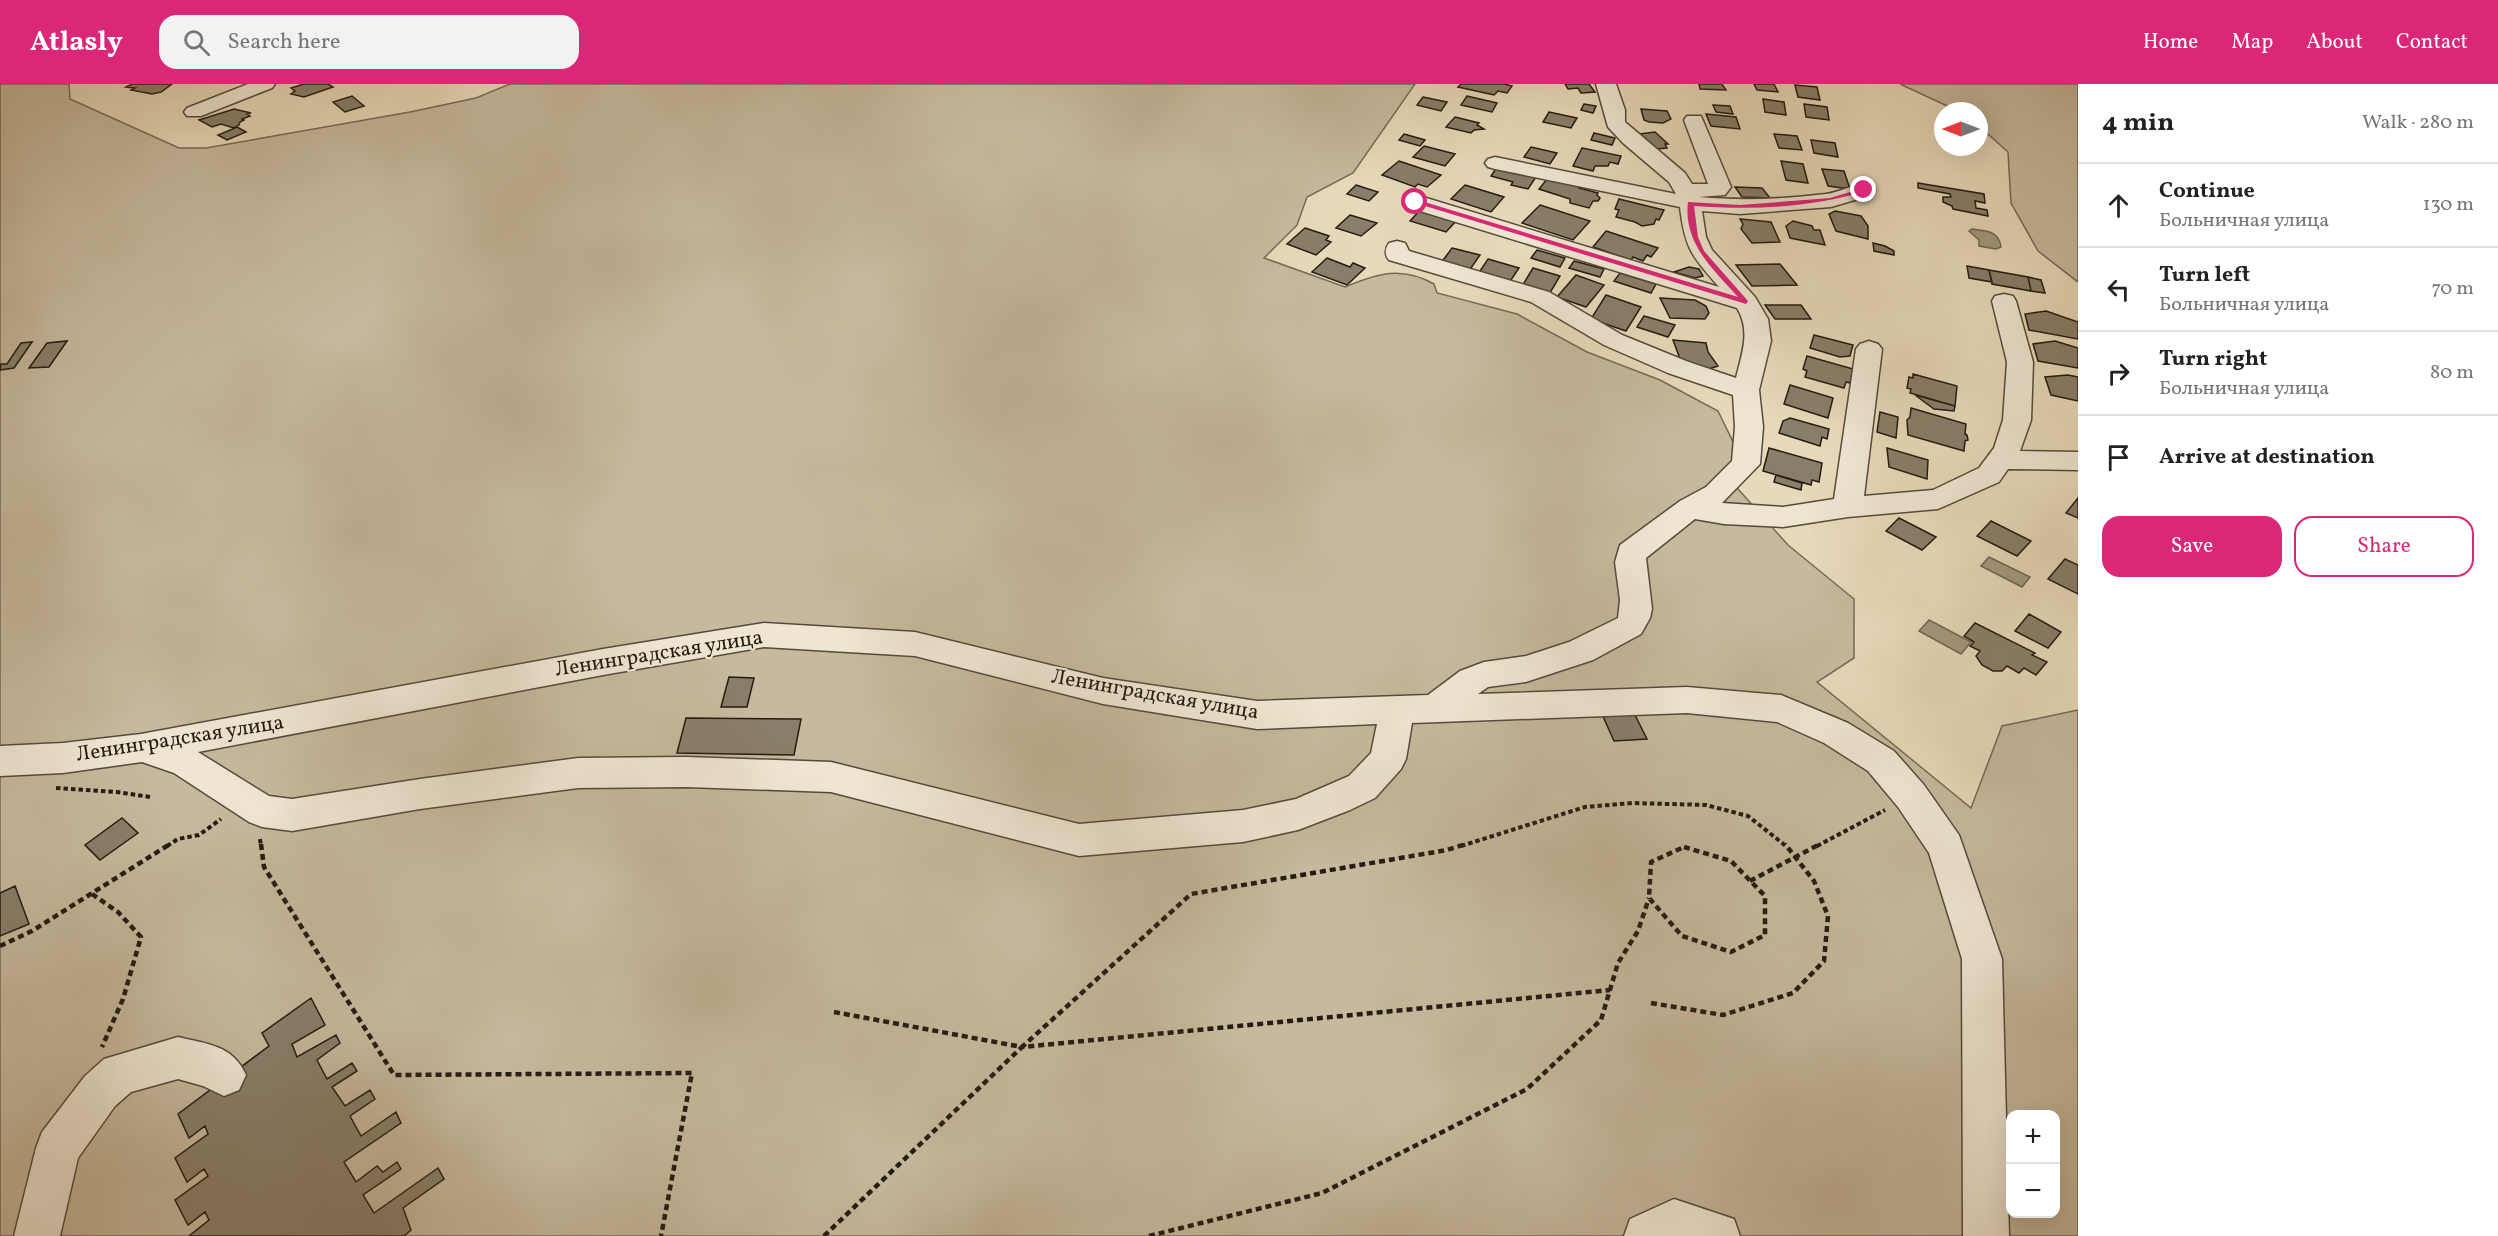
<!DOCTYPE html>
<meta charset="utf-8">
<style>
body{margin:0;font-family:Vollkorn,serif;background:#f2f2f2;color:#222}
.controls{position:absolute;right:18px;bottom:18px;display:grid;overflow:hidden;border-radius:12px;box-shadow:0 6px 24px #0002}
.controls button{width:54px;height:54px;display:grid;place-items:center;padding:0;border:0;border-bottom:2px solid #e0e0e0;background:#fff;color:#222;font:30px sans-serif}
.compass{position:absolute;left:1934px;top:18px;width:54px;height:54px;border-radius:50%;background:#fff;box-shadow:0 6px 24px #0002;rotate:270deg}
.stop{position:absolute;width:18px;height:18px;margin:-14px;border:4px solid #db2777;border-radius:50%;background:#fff}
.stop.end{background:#db2777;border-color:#fff;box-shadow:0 2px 6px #0008}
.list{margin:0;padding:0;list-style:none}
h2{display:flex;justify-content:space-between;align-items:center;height:78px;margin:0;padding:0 24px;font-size:26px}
h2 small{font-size:20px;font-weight:400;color:#767676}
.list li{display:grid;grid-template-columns:39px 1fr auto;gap:18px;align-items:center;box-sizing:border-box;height:84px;padding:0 24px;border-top:2px solid #e0e0e0}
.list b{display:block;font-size:22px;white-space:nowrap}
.list p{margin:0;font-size:20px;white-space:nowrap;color:#767676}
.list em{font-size:20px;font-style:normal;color:#767676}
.actions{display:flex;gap:12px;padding:18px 24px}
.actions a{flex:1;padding:14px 0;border:2px solid #db2777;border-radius:18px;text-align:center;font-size:21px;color:#db2777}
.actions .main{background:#db2777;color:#fff}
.icon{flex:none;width:33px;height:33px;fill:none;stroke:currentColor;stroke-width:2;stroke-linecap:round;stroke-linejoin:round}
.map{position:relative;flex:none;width:2078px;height:1152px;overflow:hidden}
header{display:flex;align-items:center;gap:36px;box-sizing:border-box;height:84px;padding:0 30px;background:#db2777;color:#fff}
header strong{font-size:28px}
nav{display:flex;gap:33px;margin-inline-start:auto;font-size:21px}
.search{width:420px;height:54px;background:#f2f2f2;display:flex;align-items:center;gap:15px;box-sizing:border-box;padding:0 21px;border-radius:18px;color:#767676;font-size:22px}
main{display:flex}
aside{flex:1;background:#fff}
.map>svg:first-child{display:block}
.green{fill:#c6b99d;stroke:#756a58;stroke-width:1.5;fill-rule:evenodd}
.water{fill:#a59980;stroke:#716754;stroke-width:1.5}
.building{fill:#897e69;stroke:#241c12;stroke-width:1.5}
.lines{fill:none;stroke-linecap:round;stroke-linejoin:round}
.minor-casing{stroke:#554b3c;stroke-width:3}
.path-far1{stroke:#241c12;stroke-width:4;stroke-dasharray:4.5 3;stroke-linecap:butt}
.path{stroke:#241c12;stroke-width:4.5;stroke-dasharray:6 4;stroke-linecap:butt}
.minor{fill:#efe6d2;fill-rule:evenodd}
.route{fill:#db2777}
.labels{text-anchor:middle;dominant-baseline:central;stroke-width:4.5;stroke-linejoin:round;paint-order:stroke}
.street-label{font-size:21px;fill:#241c12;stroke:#efe6d2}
</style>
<header>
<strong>Atlasly</strong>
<div class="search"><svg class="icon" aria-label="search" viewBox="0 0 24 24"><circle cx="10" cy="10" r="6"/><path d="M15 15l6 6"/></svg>Search here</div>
<nav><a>Home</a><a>Map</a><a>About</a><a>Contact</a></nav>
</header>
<main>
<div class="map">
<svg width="2078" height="1152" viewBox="0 0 2078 1152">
<rect width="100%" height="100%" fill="#e7d9b9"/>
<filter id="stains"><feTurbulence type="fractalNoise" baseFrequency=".00333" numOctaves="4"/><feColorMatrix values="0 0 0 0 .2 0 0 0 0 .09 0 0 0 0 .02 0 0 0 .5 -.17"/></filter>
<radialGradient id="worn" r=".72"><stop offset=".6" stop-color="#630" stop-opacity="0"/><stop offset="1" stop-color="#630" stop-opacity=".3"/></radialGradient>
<!-- green -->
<path class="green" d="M0 0H69L70 15 179 64H206L410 28 476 14 510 0H1415L1353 89 1307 113 1297 141 1264 174 1345 203C1378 189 1402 182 1434 200L1437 209 1517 230 1587 268 1660 296 1718 327 1734 360 1730 396 1788 461 1854 515V574L1817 598 1971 724 2002 642 2078 626V1152H0ZM2010 1030H2056V1130H2010Z
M1900 0H2078V198L2038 167 2011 119 2008 68 1979 42V27H1958Z"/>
<!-- water -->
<path class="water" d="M1972 145C1985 147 1999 146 2001 163L1996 165 1979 162V156L1969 147Z
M1989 473 2030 493 2022 503 1981 482Z
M1929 536 1971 558 1961 570 1919 547Z"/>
<!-- building -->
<path class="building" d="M132 0H172L161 8 152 10 131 6 135 4 126 3Z
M304 0H328L333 3 304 13 291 10 295 7 291 4Z
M1461 0H1504L1512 2 1507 9 1498 7 1494 11 1458 3Z
M1565 0H1589L1595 8 1581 9 1578 4 1568 5Z
M1699 0H1722L1726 6 1700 5Z
M1754 0H1774L1778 8 1757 6Z
M1795 1 1817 3 1820 16 1798 13Z
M352 12 364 22 345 28 333 18Z
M1467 12 1497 19 1492 28 1461 21Z
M1423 13 1447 18 1441 27 1417 21Z
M1763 15 1784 18 1786 31 1765 28Z
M1584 20 1596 22 1593 29 1581 26Z
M1804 20 1827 23 1829 36 1806 33Z
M1713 21 1730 22 1733 30 1716 28Z
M234 25 251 29 247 30 250 32 242 35 244 36 240 38 239 41 234 44 221 40 212 43 199 36Z
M1641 25 1667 27 1671 35 1663 39 1649 38 1644 36Z
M1549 28 1577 34 1571 44 1543 38Z
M1706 30 1736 33 1740 45 1711 42Z
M1455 33 1479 39 1477 41 1484 45 1474 46 1471 49 1446 43Z
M237 43 246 48 227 56 218 51Z
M1655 48 1668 60H1665L1667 64 1655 65 1639 50Z
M1594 49 1615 54 1612 61 1591 56Z
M1404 50 1425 56 1420 62 1399 56Z
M1774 50 1797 52 1802 66 1779 64Z
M1811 56 1835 59 1838 73 1814 69Z
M1424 62 1455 70 1445 82 1413 73Z
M1531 63 1557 69 1550 80 1524 73Z
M1582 64 1621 72 1618 80 1610 78 1608 82H1595L1593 87 1573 82Z
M1399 77 1441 91 1427 103 1418 100 1415 103 1382 91Z
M1781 77 1803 80 1808 99 1786 96Z
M1497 83 1536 93 1528 105 1511 101 1513 98 1491 92Z
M1822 85 1844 87 1850 105 1828 102Z
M1547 95 1580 102 1579 104 1598 109 1597 111 1600 114 1598 117H1593L1589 124 1570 119V115L1539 105Z
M1918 99 1984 110 1985 119 1975 117 1976 124 1987 126 1988 132 1953 125 1952 122 1943 118V113H1951L1950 110 1918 104Z
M1356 101 1378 108 1369 117 1347 110Z
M1465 101 1504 113 1491 128 1451 115Z
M1735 103 1762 104 1770 114 1742 113Z
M1619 115 1664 126 1659 136 1656 135 1654 140 1642 142 1635 138 1616 133 1619 126 1615 125Z
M1540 121 1590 137 1573 156 1522 139Z
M1421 125 1457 136 1446 148 1410 137Z
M1835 127 1861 132 1868 142V155L1836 147 1829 130Z
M1350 131 1377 139 1361 152 1336 144Z
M1740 135 1771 138 1780 158 1752 159 1741 145 1743 140Z
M1793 137 1812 142 1814 146H1820L1825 161 1790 154 1786 142Z
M1305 144 1329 152 1326 156 1331 158 1316 171 1287 160Z
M1606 147 1658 164 1651 173 1647 171 1643 177 1633 173 1631 176 1593 163Z
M1873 159 1885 162 1894 167V171L1874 167Z
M1452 164 1480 171 1469 187 1441 179Z
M1537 166 1565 174 1560 183 1531 174Z
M1327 174 1350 183 1353 179 1365 184 1347 201 1312 188Z
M1488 175 1519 184 1509 199 1478 190Z
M1574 177 1604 185 1600 193 1569 184Z
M1780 180 1797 201 1752 202 1736 181Z
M1967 182 1989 186 1992 198 1969 194Z
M1689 183 1699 185 1703 192 1695 194 1674 188Z
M1533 184 1560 192 1548 212 1521 204Z
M1989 186 2028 193 2031 207 1992 200Z
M1620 189 1656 200 1651 209 1614 197Z
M1576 191 1604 201 1586 223 1557 213Z
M2028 193 2041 196 2045 209 2031 207Z
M1606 211 1641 223 1626 247 1591 235Z
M1660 214 1695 216 1706 222 1709 229 1705 235 1670 234Z
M1765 221H1801L1811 235H1775Z
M2046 227 2078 238V255L2029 246 2025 230Z
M1644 232 1675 241 1668 253 1637 243Z
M1814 251 1853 261 1850 272 1840 273 1810 264Z
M1673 256 1706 259 1708 268 1718 282 1709 285 1680 275Z
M67 257 49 283 29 284 47 259Z
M2055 257 2078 264V284L2038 277 2033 260Z
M32 258 14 284 0 286 1 280H7L21 259Z
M1807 272 1853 285 1850 299 1846 298 1844 304 1805 293 1807 287 1803 285Z
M1913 290 1957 302 1955 322 1910 309 1911 305 1907 304 1909 293 1913 294Z
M2068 291 2078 293V317L2051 311 2045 293Z
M1790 301 1833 314 1828 334 1784 320Z
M1915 311 1955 322 1954 327 1934 325Z
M1911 324 1966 340 1965 350 1967 351 1968 356 1965 357 1964 367 1908 351 1907 336 1910 333Z
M1880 328 1898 333 1896 354 1877 348Z
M1790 334 1829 345 1827 355 1822 353 1820 362 1779 349 1783 337Z
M1769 364 1822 379 1819 398 1812 396 1811 401 1763 387Z
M1887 364 1928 376 1927 395 1889 383Z
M1776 391 1802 399 1801 406 1774 398Z
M2078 414V434L2066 429Z
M1899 434 1936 453 1922 466 1886 447Z
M1991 437 2031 457 2017 472 1977 452Z
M2065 475 2078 481V510L2048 495Z
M2029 530 2061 548 2048 564 2015 547Z
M1975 539 2035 569 2032 571 2047 578 2036 591 2024 584 2019 589 2007 582 2002 587H1993L1982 581 1976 572 1980 567 1970 562 1974 558 1964 552Z
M729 593 754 594 747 623H721Z
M1633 627 1647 655 1614 657 1601 628Z
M686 634 801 635 794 671 677 669Z
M122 734 138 749 100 776 85 761Z
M15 802 29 840 0 852V809Z
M311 914 325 941 292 960 297 973 336 951 340 959 317 976 327 995 352 979 357 987 332 1003 345 1022 370 1006 375 1015 350 1032 361 1052 396 1028 401 1039 344 1078 356 1098 377 1082 383 1088 397 1078 401 1085 363 1111 374 1129 438 1084 444 1095 403 1124 411 1146 404 1152H189L209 1136 205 1128 188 1141 175 1116 208 1092 204 1085 187 1098 175 1074 208 1050 205 1042 189 1054 178 1030 269 962 262 949Z"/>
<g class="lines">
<!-- minor casing -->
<g class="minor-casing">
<path id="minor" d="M248 0H275L272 4 201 32H187L184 28 187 24Z
M1596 0H1616L1625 26V38L1685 89 1692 100H1708L1684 36 1687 32H1701L1731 103 1725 111 1699 113C1742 117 1784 115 1826 110 1842 108 1856 98 1872 101L1875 106 1872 111 1831 123 1740 130 1702 127 1706 153 1712 166 1755 213 1768 235 1771 257 1759 306 1763 343 1760 380 1722 419 1783 423 1834 415 1856 265 1860 260 1869 257 1878 260 1882 265 1864 412 1933 406 1979 384 1994 364 2003 336 2007 278 1992 217 1995 212 2004 210 2013 212 2016 217 2033 278 2031 336 2020 367 2078 368V386L2008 385 1999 398 1938 425 1848 433 1783 443 1724 440 1695 435 1646 474 1652 525 1650 534 1641 550 1593 576 1526 598 1488 603 1478 610 1687 603 1781 611 1848 639 1894 667 1924 701 1959 751 2002 875 2009 1152H1963L1962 875 1929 769 1898 723 1868 687 1824 659 1777 638 1687 629 1412 639 1406 675 1401 685 1375 714 1350 726 1298 746 1243 758 1079 772 831 708 687 703 578 704 420 725 292 747 262 743 249 738 174 689 142 678 63 689 0 692V662L63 659 141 650 603 565 764 539 915 548 1103 594 1257 617 1428 611 1460 587 1484 578 1526 572 1569 558 1618 534 1620 516 1615 478 1620 461 1680 417 1706 403 1732 377 1735 343 1733 311 1668 289 1604 261 1531 218 1389 176C1384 170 1385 165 1389 159L1397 157 1405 159 1409 167 1549 208 1622 251 1686 277 1736 294C1742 269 1751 247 1737 224L1407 123 1404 118 1407 113 1415 111 1423 113 1719 203C1692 172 1685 165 1680 123L1495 85 1488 83 1485 79 1488 75 1495 73 1676 110 1669 98 1623 59 1608 43ZM764 563 915 572 1103 620 1257 645 1377 640 1371 669 1349 692 1296 715 1243 726 1079 740 831 678 687 673 578 674 420 695 292 715 269 712 198 668 603 591Z
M178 953C207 960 233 961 246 991L239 1006 224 1012 203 1002 178 995 131 1008 115 1022 78 1074 60 1152H14L36 1064 42 1048 85 992 104 975Z
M1674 1115 1734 1135 1740 1152H1624L1630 1135Z"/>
</g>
<!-- path-far1 -->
<path class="path-far1" d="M56 704 117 708 150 713
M260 755 261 762
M167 762 178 755 199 751 221 735
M1461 762 1585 723 1632 719 1706 721 1748 732 1786 762
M1817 762 1885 726"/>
<!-- path -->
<path class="path" d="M261 760 264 783 394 991 692 989 661 1152
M1684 763 1731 777 1765 812V851L1731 868 1682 852 1649 814 1651 778Z
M1750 797 1820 760
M92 810 118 828 141 853 123 915 102 963
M0 862 32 847 170 760
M1651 919 1723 931 1793 909 1824 877 1828 832 1814 797 1785 760
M834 928 1022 963 1191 810 1447 766 1466 760
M824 1152 1022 963 1610 906
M1149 1152 1322 1109 1527 1005 1601 936 1618 879 1638 847 1649 814"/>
<!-- minor -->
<use href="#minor" class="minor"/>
</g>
<!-- route -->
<path class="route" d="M1864 104 1866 107C1810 124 1752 126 1694 122L1698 153 1704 167 1748 217 1746 220 1412 118 1418 116 1738 213C1713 185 1683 159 1688 118L1740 121 1830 114Z"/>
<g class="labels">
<!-- street labels -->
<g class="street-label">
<text transform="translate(659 570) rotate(-9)">Ленинградская улица</text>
<text transform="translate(1155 611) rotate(10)">Ленинградская улица</text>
<text transform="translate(180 655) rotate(-9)">Ленинградская улица</text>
</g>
</g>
<rect width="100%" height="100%" filter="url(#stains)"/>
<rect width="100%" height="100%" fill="url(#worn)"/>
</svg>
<div class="controls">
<button>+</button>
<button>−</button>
</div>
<svg class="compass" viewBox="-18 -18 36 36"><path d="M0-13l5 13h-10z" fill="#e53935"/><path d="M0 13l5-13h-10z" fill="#767676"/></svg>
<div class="stop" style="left:1415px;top:118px"></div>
<div class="stop end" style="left:1864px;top:106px"></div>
</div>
<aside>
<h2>4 min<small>Walk · 280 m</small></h2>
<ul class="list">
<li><svg class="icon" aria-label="ahead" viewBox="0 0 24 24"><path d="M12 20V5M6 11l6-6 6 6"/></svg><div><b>Continue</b><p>Больничная улица</p></div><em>130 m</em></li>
<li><svg class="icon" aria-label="left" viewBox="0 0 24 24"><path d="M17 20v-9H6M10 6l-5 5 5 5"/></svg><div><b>Turn left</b><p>Больничная улица</p></div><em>70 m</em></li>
<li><svg class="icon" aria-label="right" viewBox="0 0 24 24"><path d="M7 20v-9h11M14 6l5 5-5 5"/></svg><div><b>Turn right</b><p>Больничная улица</p></div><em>80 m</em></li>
<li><svg class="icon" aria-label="arrive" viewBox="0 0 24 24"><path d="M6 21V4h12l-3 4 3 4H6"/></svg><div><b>Arrive at destination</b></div></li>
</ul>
<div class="actions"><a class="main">Save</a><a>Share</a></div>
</aside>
</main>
